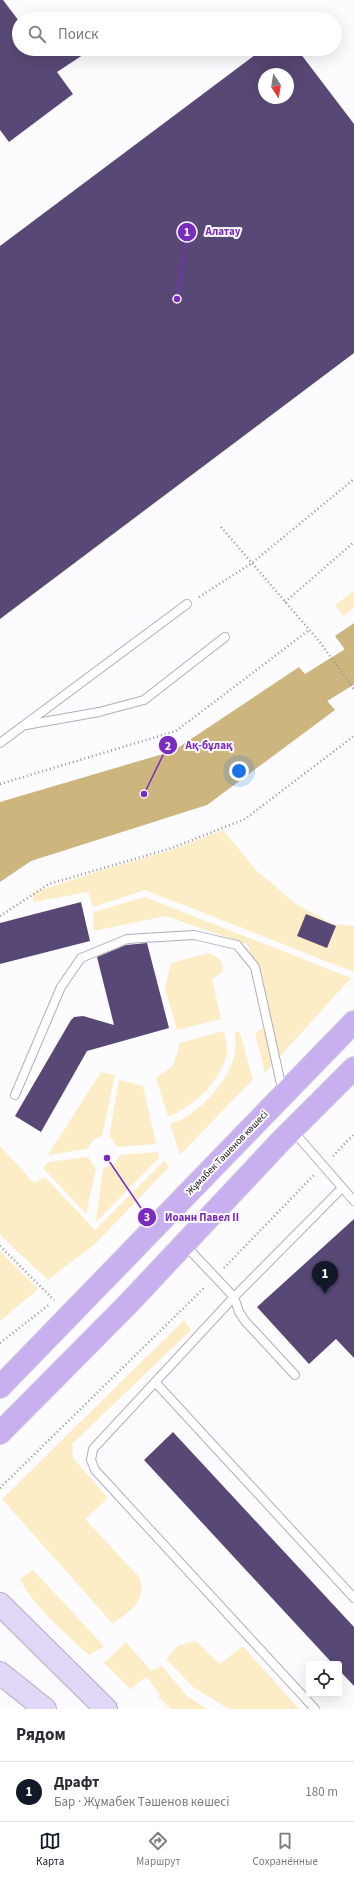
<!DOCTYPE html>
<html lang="ru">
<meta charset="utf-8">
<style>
body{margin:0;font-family:"Source Sans 3",sans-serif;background:#f2f2f3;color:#2b2b33}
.controls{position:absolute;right:12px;bottom:12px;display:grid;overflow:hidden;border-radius:4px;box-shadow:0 4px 16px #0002}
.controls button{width:36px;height:36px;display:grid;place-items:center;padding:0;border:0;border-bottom:1px solid #e1e1e2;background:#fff;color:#2b2b33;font:20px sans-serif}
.compass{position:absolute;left:258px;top:68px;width:36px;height:36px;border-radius:50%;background:#fff;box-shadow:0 4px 16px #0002;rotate:168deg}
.you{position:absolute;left:239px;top:771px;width:14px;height:14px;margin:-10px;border:3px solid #fff;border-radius:50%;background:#1a73e8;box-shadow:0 0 0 6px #1a73e833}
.badge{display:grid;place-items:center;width:26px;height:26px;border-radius:50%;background:#111827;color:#fff;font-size:13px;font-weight:700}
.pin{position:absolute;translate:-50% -33px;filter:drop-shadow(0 1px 2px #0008)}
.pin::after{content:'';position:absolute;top:21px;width:14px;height:12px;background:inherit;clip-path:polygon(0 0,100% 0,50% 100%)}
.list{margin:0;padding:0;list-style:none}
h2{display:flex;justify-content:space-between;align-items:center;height:52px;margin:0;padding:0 16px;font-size:17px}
h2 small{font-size:13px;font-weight:400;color:#7c7c81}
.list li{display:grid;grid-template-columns:26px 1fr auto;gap:12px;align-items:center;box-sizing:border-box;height:60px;padding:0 16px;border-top:1px solid #e1e1e2}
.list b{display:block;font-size:15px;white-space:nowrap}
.list p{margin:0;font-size:13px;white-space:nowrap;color:#7c7c81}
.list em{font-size:13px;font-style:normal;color:#7c7c81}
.icon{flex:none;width:22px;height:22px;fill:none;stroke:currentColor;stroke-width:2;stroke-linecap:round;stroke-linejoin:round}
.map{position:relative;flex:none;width:354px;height:1709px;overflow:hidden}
.search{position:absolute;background:#fff;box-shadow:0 4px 16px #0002;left:12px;right:12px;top:12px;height:44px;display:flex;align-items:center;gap:10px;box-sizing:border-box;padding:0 14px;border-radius:22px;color:#7c7c81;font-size:15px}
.sheet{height:112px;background:#fff}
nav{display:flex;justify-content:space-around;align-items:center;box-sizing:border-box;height:56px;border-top:1px solid #e1e1e2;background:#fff;font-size:11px;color:#7c7c81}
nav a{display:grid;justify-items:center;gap:2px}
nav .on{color:#111827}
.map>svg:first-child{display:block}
.green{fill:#fdedc6}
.water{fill:#ccb67e}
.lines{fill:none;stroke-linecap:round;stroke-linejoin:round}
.river{stroke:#ccb67e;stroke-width:35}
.building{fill:#584876;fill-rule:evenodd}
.lane-casing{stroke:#b2aebd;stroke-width:10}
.secondary-casing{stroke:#b2aebd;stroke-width:24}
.primary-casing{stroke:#d7d7d8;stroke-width:24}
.path{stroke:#969599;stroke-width:2.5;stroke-dasharray:1 3;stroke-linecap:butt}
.lane{stroke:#fff;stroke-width:8}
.secondary{stroke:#e3d7f8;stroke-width:22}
.primary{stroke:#c8aff0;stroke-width:22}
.labels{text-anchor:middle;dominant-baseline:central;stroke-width:4;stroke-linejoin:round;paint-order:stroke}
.street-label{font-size:10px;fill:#212025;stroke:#fcfbfe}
.leader{fill:none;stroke:#7b2cbf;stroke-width:1.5}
.callout-dot{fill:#7b2cbf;stroke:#fcfbfe;stroke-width:1.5}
.mark-label{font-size:12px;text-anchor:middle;font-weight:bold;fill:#fff}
.callout-label{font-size:11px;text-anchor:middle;font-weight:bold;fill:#7b2cbf;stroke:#fcfbfe;stroke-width:4;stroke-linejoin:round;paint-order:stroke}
</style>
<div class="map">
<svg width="354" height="1709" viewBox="0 0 354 1709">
<rect width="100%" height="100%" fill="#fcfbfe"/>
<!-- green -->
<path class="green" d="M354 591V608L343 616 335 605Z
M223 830 256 870 296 904 333 924 354 926V972L145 890 93 907 88 892 34 902 32 893 109 868 172 850Z
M145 897 351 978 265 1073 255 1033 270 1023 248 945 166 916 94 931 93 912Z
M209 953C218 957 223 960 223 971L212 979 221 1019 177 1030 165 989 171 963Z
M224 1031C225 1038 228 1046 227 1053 221 1082 194 1106 168 1117L156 1078 173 1066 180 1043Z
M235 1031 240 1033 253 1079 180 1155 170 1124C174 1122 180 1121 184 1118 206 1105 230 1078 235 1053 236 1046 235 1038 235 1031Z
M101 1072 115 1075 102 1136 93 1140 87 1149 48 1155Z
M119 1080 143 1086 156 1144 116 1147 113 1140 109 1137Z
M0 1146 34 1183 45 1177 95 1230 165 1160 169 1167 95 1244 48 1280 0 1235Z
M158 1152 159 1158 96 1222 103 1169 115 1163 120 1155Z
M88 1157 96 1169 86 1214 43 1168 48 1162Z
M0 1251 38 1289 0 1321Z
M184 1320 191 1330 72 1444 73 1458 108 1498 85 1519 140 1578C147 1602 130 1610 113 1624L2 1499Z
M33 1570 104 1646 89 1655C67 1635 32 1605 20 1579Z
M196 1641 220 1664 243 1646 299 1709H229L193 1687 166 1659 179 1645Z
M126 1642 151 1671 162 1666 187 1696 207 1709H171L158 1697 160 1694 146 1677 130 1689 104 1663Z"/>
<!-- water -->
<path class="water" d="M354 623V662L335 636Z
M299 667 335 710 207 805 31 861 0 882V802L173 751Z"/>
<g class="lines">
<!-- river -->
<path class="river" d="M275 713 354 664"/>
</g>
<!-- building -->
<path class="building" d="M0 0H3L19 21V50L92 49 57 72 73 94 9 142 0 130Z
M263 49H297L354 124V353L0 619V246ZM264 74H288V98H264Z
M81 902 90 941 0 964V923Z
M306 914 336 926 327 948 297 936Z
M147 943 169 1028 87 1051 41 1132 15 1116 71 1020 74 1017 83 1016 114 1025 97 957 126 945Z
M354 1219V1358L336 1339 309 1364 257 1307Z
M173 1432 354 1627V1686L339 1670V1664H333L144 1460Z"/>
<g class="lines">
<!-- lane casing -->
<g class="lane-casing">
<path id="lane" d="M26 725 99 712 144 700 225 637
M0 743 187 604
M15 1095 61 987 81 958 127 939 194 935 237 945 255 967 283 1093
M293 1131 354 1201
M185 1245 234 1297 342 1188
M295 1375 245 1321 239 1312 234 1297 93 1449 91 1460 95 1470 315 1709
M155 1382 354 1598"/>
</g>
<!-- secondary casing -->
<g class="secondary-casing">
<path id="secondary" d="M0 1604 106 1709
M0 1673 45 1709"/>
</g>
<!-- primary casing -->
<g class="primary-casing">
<path id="primary" d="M0 1387 354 1022
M0 1433 128 1304 279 1143 354 1068"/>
</g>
<!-- path -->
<path class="path" d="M221 527 319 641 354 689
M199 597 252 563 354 479
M285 602 354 542
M0 784 176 731 309 630
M0 916 49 884 172 848 245 819 354 736
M333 1156 354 1134
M0 1246 54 1300
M224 1268 314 1175
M0 1343 50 1304
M0 1488 205 1287"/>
<!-- lane -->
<use href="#lane" class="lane"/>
<!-- secondary -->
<use href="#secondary" class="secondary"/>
<!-- primary -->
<use href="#primary" class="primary"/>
</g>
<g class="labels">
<!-- street labels -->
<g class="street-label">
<text transform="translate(227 1153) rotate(-46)">Жұмабек Тәшенов көшесі</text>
</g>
</g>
<!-- callouts -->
<path class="leader" d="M177 299L187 232M144 794L168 745M107 1158L147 1217"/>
<g class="callout-dot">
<circle cx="177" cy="299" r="4"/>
<circle cx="144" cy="794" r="4"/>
<circle cx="107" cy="1158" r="4"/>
<circle cx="187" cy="232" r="10"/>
<circle cx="168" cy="745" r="10"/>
<circle cx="147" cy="1217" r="10"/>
</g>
<g class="mark-label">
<text x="187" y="236">1</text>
<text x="168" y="750">2</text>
<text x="147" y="1221">3</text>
</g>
<g class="callout-label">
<text x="223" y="235">Алатау</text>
<text x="209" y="749">Ақ-бұлақ</text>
<text x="202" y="1221">Иоанн Павел II</text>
</g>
</svg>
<div class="controls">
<button><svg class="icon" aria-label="locate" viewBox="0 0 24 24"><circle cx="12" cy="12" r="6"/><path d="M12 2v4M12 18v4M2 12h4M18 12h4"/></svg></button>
</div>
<svg class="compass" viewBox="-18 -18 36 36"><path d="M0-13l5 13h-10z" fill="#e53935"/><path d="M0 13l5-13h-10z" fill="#7c7c81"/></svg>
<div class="you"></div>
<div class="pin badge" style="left:325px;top:1294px">1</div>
<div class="search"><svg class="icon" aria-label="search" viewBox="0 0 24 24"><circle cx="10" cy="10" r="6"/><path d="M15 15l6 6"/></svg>Поиск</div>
</div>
<section class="sheet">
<h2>Рядом<small></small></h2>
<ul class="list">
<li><span class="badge">1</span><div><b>Драфт</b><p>Бар · Жұмабек Тәшенов көшесі</p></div><em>180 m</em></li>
</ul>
</section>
<nav>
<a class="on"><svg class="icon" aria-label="map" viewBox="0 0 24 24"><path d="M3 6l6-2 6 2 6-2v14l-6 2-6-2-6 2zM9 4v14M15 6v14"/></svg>Карта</a>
<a><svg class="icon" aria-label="directions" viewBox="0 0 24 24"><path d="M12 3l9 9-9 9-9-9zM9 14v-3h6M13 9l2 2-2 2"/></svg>Маршрут</a>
<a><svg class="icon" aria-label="saved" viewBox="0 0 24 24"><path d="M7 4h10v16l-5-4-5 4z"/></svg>Сохранённые</a>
</nav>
